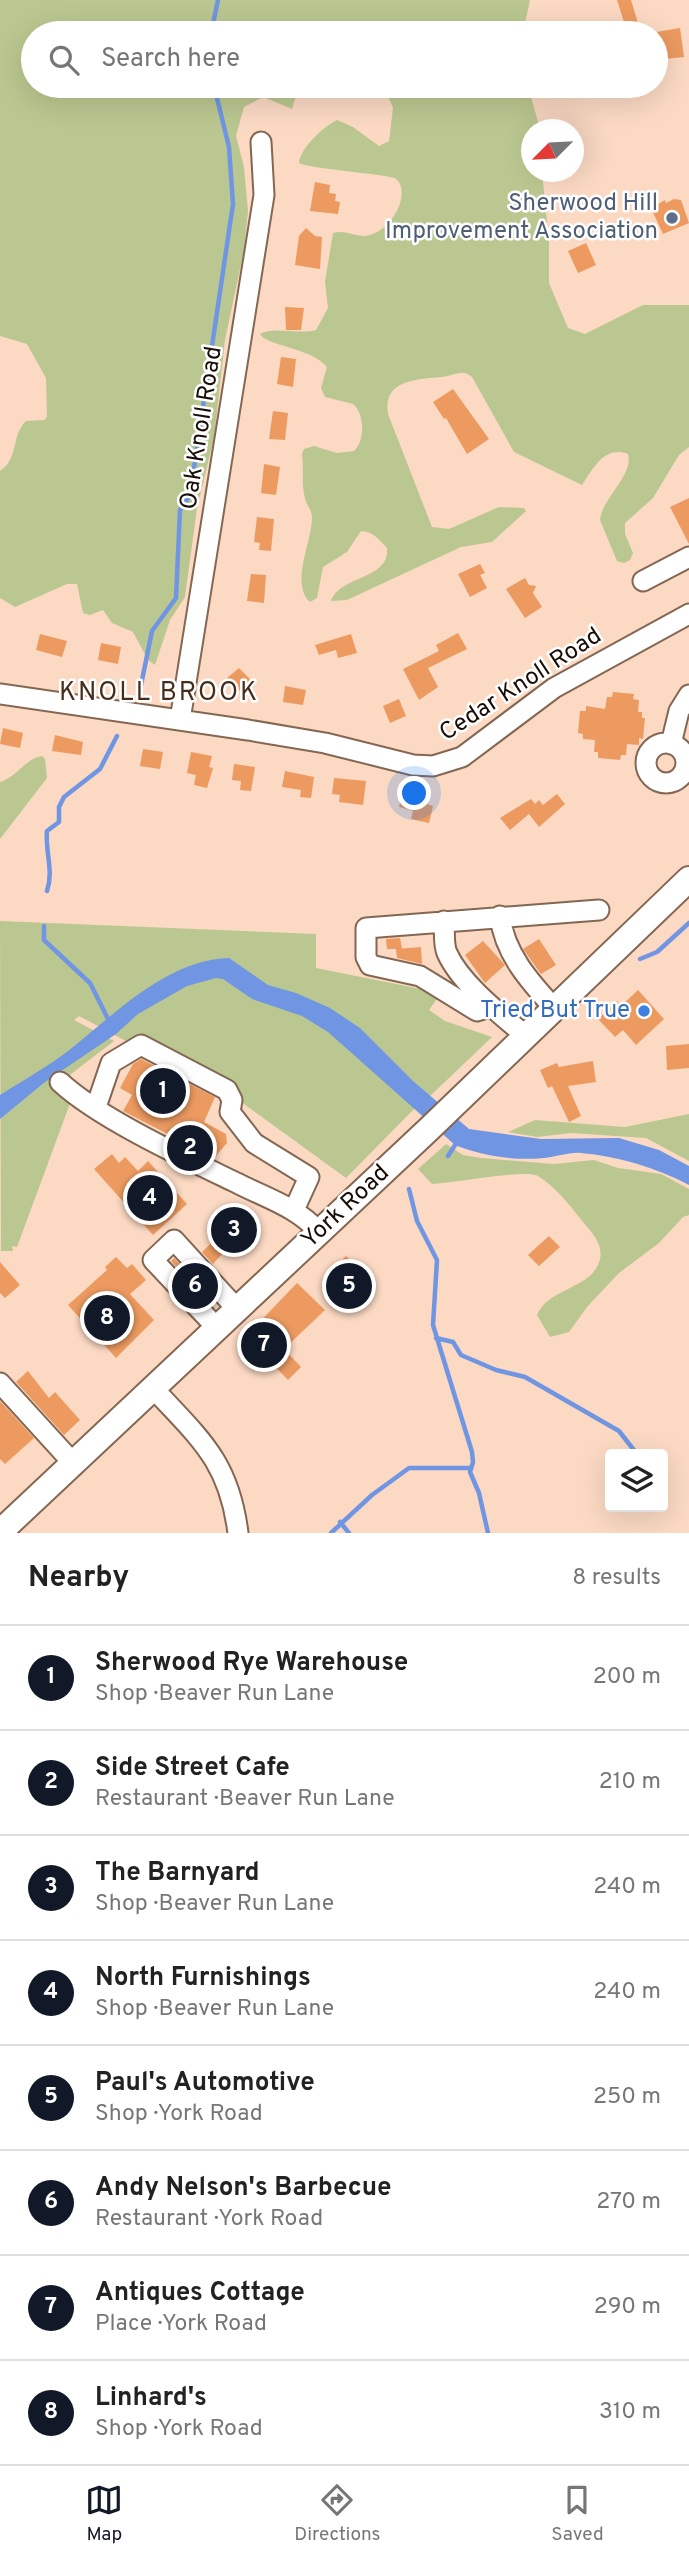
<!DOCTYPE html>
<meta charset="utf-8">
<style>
body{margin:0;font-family:Overpass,sans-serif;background:#f2f2f2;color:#222}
.controls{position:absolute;right:21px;bottom:21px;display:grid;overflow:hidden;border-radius:7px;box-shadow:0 7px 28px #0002}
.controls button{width:63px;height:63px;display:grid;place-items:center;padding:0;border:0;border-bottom:2px solid #e0e0e0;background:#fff;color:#222;font:35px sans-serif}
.compass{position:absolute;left:521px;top:119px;width:63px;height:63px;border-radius:50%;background:#fff;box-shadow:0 7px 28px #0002;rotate:246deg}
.you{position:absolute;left:415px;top:794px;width:24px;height:24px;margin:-18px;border:5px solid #fff;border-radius:50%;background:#1a73e8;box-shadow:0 0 0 10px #1a73e833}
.badge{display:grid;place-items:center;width:46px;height:46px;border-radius:50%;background:#111827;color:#fff;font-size:23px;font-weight:700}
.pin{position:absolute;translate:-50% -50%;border:4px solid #fff;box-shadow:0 2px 7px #0006}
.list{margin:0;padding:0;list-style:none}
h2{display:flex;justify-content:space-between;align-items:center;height:91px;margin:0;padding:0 28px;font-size:30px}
h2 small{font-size:23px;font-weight:400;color:#767676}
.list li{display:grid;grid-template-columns:46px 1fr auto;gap:21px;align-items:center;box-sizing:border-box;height:105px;padding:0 28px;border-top:2px solid #e0e0e0}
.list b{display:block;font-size:26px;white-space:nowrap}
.list p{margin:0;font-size:23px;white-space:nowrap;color:#767676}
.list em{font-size:23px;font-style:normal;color:#767676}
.icon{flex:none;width:38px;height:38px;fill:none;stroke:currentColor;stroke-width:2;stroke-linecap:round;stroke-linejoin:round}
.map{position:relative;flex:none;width:689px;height:1533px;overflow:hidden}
.search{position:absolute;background:#fff;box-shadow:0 7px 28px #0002;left:21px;right:21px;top:21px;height:77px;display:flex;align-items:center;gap:18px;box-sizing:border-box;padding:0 24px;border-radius:38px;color:#767676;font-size:26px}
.sheet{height:931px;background:#fff}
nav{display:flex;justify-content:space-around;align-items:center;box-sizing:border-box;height:98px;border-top:2px solid #e0e0e0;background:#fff;font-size:19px;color:#767676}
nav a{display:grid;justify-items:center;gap:4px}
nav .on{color:#111827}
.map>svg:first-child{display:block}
.green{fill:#bbc790}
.water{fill:#7095e3}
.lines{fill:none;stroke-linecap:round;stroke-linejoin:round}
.stream{stroke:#7095e3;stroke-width:4.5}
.building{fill:#ec9a60}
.minor-casing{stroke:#846753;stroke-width:23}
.major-casing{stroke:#846753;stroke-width:28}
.minor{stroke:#fff;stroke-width:19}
.major{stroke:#fff;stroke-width:24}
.service-dot{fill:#5c6f8a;stroke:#fff;stroke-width:2.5}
.shop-dot{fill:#3f7fe0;stroke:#fff;stroke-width:2.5}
.labels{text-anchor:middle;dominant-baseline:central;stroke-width:5;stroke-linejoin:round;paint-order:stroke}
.service-label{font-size:24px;fill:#4e5e75;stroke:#fff;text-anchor:end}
.street-label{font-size:24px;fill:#180d06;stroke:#fff}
.shop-label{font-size:24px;fill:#366cbe;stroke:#fff;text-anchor:end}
.neighbourhood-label{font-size:26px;letter-spacing:2px;fill:#472d1b;stroke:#fff}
</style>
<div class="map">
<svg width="689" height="1533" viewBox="0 0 689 1533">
<rect width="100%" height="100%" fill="#fbd9c3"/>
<!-- green -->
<path class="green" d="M0 0H530L523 33H318L297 23H286L278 33H33V86H299L292 109 263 97 244 107 236 136 244 167 248 211 244 250 225 340 214 438 197 508 185 597 170 620 155 665 148 660 133 632 112 623 103 610 90 615 83 613 77 584H67L15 607 0 598V471C19 459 11 435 26 421L44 420 47 417 46 378 27 344 0 336Z
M384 86H528L540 129 532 130V172H542L549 241V283L568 328 585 334 643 305H689V447L679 455 653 498 625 523V534L633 553 630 560 624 563 617 561 600 520C602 498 634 475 628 454 604 445 593 469 582 485L514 452 472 377C462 368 454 376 442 377 417 379 382 380 388 414L432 527 449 529 499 507 524 508 526 511 492 542 461 547 347 600 331 601C340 575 390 580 387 548 379 540 373 531 361 531L347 552 323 567 317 598 310 602C290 584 312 541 312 518 312 509 306 505 305 498 301 484 304 468 302 454L304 449 314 446 337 453 354 451C365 441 365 414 353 404L325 397 321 388 327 367C310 347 266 346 260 334 273 326 299 335 316 330L328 308 325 282 333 233C346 229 358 239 370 235 381 232 390 223 395 214 401 205 406 187 396 179 391 174 315 170 299 163 301 147 323 127 337 120L353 127 379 146 389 141 393 108Z
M42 756 45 759 47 778 0 839V782C17 777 26 758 42 756Z
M0 921 316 934V968L441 993 429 1010 445 1021 492 1037 428 1098 405 1099 415 1108 346 1178 244 1104 79 1016 74 1020 114 1041 62 1081 72 1098 17 1247 12 1246 13 1251H1Z
M689 1114V1161L646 1138 571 1133 537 1137 508 1132 535 1120 625 1127Z
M446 1144 463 1155 481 1158 554 1164 594 1160 618 1168 661 1174 689 1189V1215L683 1217 659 1243 619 1273 587 1307 569 1332 550 1337 537 1315C548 1289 587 1289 598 1265 606 1247 594 1235 583 1222 571 1207 556 1187 538 1176 526 1169 453 1183 432 1184L418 1169Z"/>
<!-- water -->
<path class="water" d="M229 958 268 985 296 993 330 1008 360 1028 413 1081 469 1129 541 1139 619 1138 659 1150 689 1166V1185C657 1168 618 1156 581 1153 569 1152 556 1157 544 1158 514 1161 483 1156 455 1145L328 1032 302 1016 252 999 223 979 216 978 187 986 138 1014 116 1034 45 1082 0 1119V1095C22 1081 47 1067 68 1051 114 1015 166 960 229 958Z"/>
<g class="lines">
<!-- stream -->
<path class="stream" d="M211 33 218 0
M139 695 152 631 176 598 180 510 190 495 233 204 229 147 214 86
M47 891C54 871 45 852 47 831L59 822V807L64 797 100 769 117 736
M44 926V940L90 983 110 1023
M640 959 657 952 689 923
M448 1156 457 1142
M409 1189 417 1221 437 1260 433 1325 472 1452 473 1462 470 1472 479 1493 488 1533
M436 1338 453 1342 461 1355 496 1370 525 1377 619 1431 637 1454
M340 1522 349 1533
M331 1533 372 1495 409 1468H471"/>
</g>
<!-- building -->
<path class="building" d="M617 0H631L641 33H609L625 25Z
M680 28 684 57 656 60V32Z
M315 182 330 185 329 193 336 194 335 201 340 202 338 214 310 211Z
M674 199 681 200 689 223 663 234 651 208 665 200 666 203Z
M306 228 315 236 322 237 320 269 295 265 299 236Z
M586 243 596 265 578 273 568 251Z
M285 307 304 308 301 330H286Z
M281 357 296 359 293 387 277 384Z
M453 389 489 439 467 454 446 418 444 419 433 402Z
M273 411 288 413 285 440 269 439Z
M264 464 280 467 276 495 261 493Z
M689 498V544L670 507Z
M257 517 274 519 271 551 259 550 260 543 254 542Z
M480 564 485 573 480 575 487 588 470 597 458 574Z
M251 574 266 575 264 603 247 601Z
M525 578 529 585 536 586 533 593 542 607 525 618 506 589Z
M458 633 467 649 428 668 438 687 419 700 403 669 439 651 436 645Z
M40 634 67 641 62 657 36 650Z
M351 634 357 653 338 658 336 650 319 655 315 645Z
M101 643 121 647 118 664 98 660Z
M239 668 253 682 242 693 227 678Z
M285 686 306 690 303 705 283 702Z
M613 692 634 694 633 699 639 700 638 712H642V718H645L643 739 639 738V745L627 744 626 755H621L620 760 598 758V752H594L595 740 583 739V734L578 733 580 711H586V706L605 709 607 697H612Z
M399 699 406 716 390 723 383 706Z
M3 728 23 733 20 748 0 744Z
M55 735 83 742 81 755 52 751Z
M143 749 163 752 160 769 140 766Z
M191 752 212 756 209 767 213 768 207 788 194 785 196 775 187 773Z
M234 764 255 767 251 791 240 790 241 781 232 780Z
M285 771 314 777 311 798 300 797 301 790 282 787Z
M334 778 366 781 363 805 339 802 340 795 332 794Z
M402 793 428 799 427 804 433 806 429 823 411 819 413 811 399 807Z
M557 794 565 804 539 827 529 814 510 830 500 818 531 799 535 804 539 800 543 805Z
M400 938 402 949H387L386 939Z
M539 939 556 965 541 974 523 949Z
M483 941 505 965 485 983 465 955Z
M421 947 422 964 397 958 396 949Z
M638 990 664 1019 636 1045 623 1030 615 1037 598 1019 617 1001 621 1006Z
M689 1044V1068L667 1070 666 1046Z
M141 1059 215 1097 204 1122 226 1134 227 1143 214 1158 123 1111 132 1095 120 1088 133 1064Z
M593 1061 596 1082 568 1086 581 1116 569 1122 552 1086 548 1088 540 1070 557 1063 559 1067Z
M112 1154 119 1163 125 1157 138 1171 148 1161 187 1204 153 1235 94 1169Z
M232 1223 242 1232 213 1264 202 1252Z
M549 1236 560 1247 539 1266 528 1255Z
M346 1256 372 1282 358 1296 363 1302 355 1310 324 1277Z
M116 1257 127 1268 132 1264 146 1280 130 1294 154 1320 116 1358 68 1305 107 1270 105 1267Z
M174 1258 212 1300 209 1302 171 1261Z
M0 1262 20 1285 5 1298 0 1293Z
M297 1283 325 1310 284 1349 301 1367 288 1380 246 1336Z
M28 1371 49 1398 55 1392 80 1420 64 1435 16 1382Z
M0 1401 34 1438 5 1464 0 1459Z"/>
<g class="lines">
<!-- minor casing -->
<g class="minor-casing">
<path id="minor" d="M643 581 689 557
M0 694 248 730 325 743 413 765 433 766 462 757 554 688 689 614
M180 720 264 195 261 142
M646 763a20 20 0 1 1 40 0a20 20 0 1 1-40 0Z
M671 744 679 711 689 695
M500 916C504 953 530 982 554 1008
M444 921C445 931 443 944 447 953 461 984 500 1014 526 1036
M490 1007 477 1011 420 976 370 965 366 957V928L599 910
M60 1082C100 1119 187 1159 237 1183 266 1198 297 1207 319 1232
M96 1107 111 1063 141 1045 227 1090 232 1100 230 1112 254 1143 309 1177 294 1210
M217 1328 153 1260 174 1240 237 1309
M0 1383 73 1463
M153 1388C200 1439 229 1461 238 1533"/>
</g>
<!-- major casing -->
<g class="major-casing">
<path id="major" d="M0 1532 429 1129 689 879"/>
</g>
<!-- minor -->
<use href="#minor" class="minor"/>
<!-- major -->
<use href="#major" class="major"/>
</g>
<!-- markers -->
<circle class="service-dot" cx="672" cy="218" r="7"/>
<circle class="shop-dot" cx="644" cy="1011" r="7"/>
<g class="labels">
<!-- service labels -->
<g class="service-label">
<text x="658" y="204">Sherwood Hill<tspan x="658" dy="28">Improvement Association</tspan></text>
</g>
<!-- street labels -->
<g class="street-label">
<text transform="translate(202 428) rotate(-81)">Oak Knoll Road</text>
<text transform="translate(521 685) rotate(-33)">Cedar Knoll Road</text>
<text transform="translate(346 1207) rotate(-43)">York Road</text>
</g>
<!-- shop labels -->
<g class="shop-label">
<text x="630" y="1011">Tried But True</text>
</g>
<!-- neighbourhood labels -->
<g class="neighbourhood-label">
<text x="159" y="693">KNOLL BROOK</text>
</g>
</g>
</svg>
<div class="controls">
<button><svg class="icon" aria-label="layers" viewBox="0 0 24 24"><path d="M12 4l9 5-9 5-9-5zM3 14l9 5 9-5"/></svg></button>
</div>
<svg class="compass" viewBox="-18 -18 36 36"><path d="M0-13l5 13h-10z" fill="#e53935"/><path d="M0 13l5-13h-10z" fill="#767676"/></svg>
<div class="you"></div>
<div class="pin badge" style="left:163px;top:1091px">1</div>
<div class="pin badge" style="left:190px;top:1148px">2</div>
<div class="pin badge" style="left:234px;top:1230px">3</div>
<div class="pin badge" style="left:150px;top:1198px">4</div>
<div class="pin badge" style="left:349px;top:1286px">5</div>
<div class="pin badge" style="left:195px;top:1286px">6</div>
<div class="pin badge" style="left:264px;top:1345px">7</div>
<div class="pin badge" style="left:107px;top:1318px">8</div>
<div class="search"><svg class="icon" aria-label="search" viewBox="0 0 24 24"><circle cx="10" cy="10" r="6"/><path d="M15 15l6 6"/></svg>Search here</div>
</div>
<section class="sheet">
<h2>Nearby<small>8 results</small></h2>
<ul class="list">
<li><span class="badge">1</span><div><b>Sherwood Rye Warehouse</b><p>Shop · Beaver Run Lane</p></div><em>200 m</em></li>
<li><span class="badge">2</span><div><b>Side Street Cafe</b><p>Restaurant · Beaver Run Lane</p></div><em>210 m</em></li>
<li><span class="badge">3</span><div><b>The Barnyard</b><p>Shop · Beaver Run Lane</p></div><em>240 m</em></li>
<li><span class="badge">4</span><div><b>North Furnishings</b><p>Shop · Beaver Run Lane</p></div><em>240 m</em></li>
<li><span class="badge">5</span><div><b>Paul's Automotive</b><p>Shop · York Road</p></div><em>250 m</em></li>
<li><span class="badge">6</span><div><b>Andy Nelson's Barbecue</b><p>Restaurant · York Road</p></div><em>270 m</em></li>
<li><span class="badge">7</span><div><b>Antiques Cottage</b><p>Place · York Road</p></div><em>290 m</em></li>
<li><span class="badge">8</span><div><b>Linhard's</b><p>Shop · York Road</p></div><em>310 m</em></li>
</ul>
</section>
<nav>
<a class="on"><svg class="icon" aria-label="map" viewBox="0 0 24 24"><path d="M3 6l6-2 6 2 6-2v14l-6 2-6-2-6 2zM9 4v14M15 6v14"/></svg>Map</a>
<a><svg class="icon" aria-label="directions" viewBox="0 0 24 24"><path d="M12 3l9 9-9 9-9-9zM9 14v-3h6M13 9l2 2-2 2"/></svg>Directions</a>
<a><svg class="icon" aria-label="saved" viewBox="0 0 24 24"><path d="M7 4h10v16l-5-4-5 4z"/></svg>Saved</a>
</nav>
